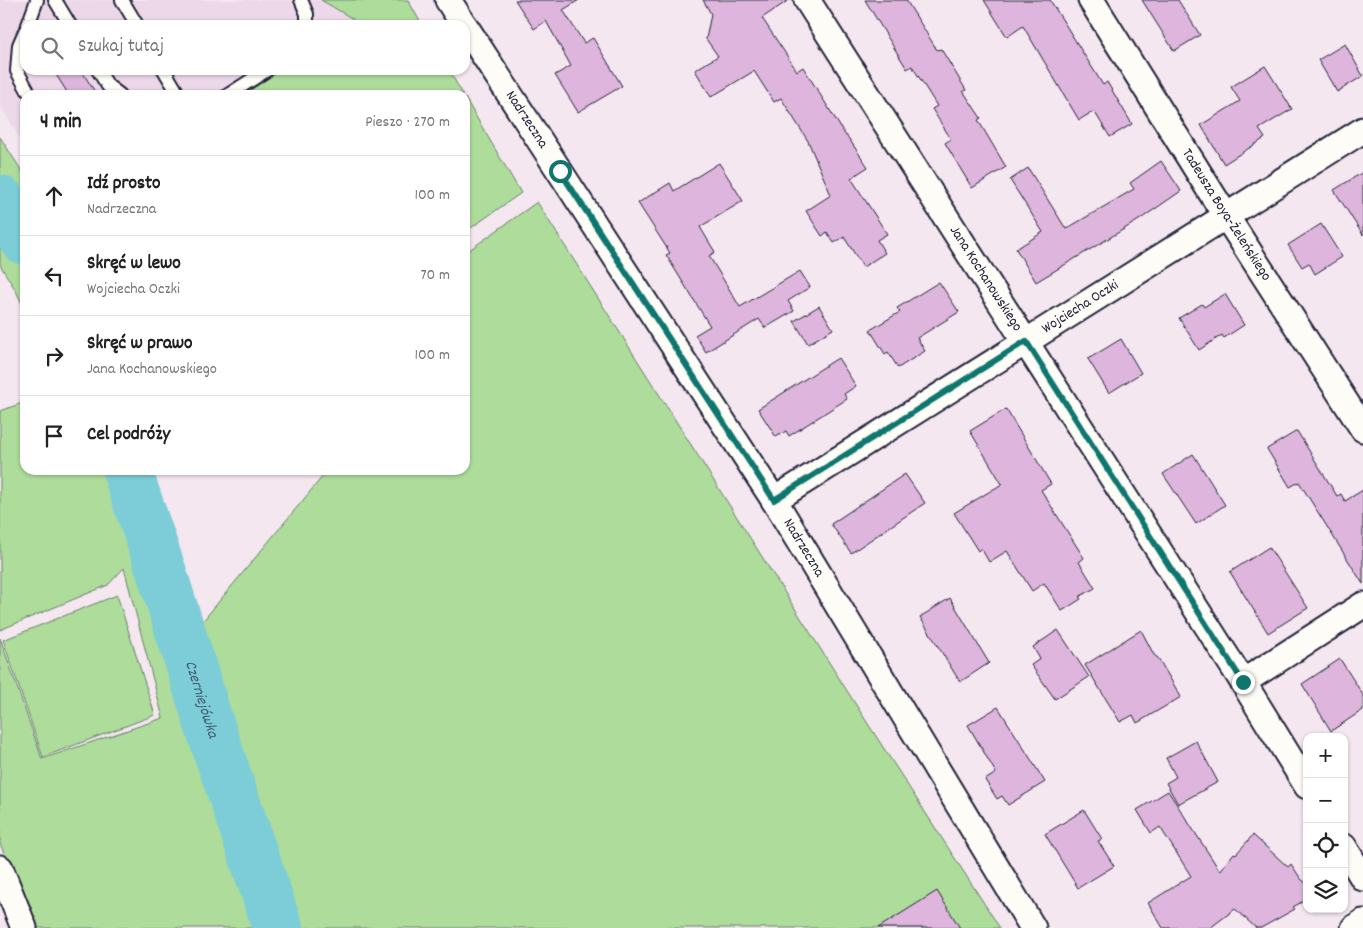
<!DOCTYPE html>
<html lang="pl">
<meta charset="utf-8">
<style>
body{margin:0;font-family:Dekko,sans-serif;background:#f2f2f2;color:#222}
.controls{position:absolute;right:15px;bottom:15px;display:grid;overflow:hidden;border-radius:10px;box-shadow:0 1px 4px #0004}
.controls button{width:45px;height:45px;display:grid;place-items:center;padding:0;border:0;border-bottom:1px solid #e0e0e0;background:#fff;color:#222;font:25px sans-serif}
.stop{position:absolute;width:15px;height:15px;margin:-11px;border:4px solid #0f766e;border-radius:50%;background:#fff}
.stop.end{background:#0f766e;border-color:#fff;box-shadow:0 1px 5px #0008}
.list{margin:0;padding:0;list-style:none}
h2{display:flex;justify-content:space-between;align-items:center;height:65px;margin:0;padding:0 20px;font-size:21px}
h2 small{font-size:16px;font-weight:400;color:#767676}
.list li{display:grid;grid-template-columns:32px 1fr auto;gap:15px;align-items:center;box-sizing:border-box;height:80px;padding:0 20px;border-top:1px solid #e0e0e0}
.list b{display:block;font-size:19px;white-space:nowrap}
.list p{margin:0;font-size:16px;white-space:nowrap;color:#767676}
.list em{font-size:16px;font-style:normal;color:#767676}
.icon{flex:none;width:28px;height:28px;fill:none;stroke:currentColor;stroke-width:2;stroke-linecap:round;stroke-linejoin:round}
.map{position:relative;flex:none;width:1363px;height:928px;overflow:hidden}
.search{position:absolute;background:#fff;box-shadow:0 1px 4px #0004;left:20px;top:20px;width:450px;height:55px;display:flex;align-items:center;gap:12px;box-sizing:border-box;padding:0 18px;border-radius:15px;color:#767676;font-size:19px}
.panel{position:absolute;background:#fff;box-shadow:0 1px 4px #0004;left:20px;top:90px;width:450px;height:385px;border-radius:15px}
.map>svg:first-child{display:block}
.built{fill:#edd8e9}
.green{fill:#addc9b;stroke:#687f6b}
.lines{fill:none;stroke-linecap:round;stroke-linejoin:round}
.river{stroke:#7ccdd7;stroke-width:50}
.building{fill:#deb5dc;stroke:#22223b}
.lane-casing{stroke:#22223b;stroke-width:16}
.street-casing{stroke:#22223b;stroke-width:29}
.lane{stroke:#fdfcf7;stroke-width:12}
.street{stroke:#fdfcf7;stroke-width:25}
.route{stroke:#0f766e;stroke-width:6}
.labels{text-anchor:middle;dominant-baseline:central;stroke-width:5;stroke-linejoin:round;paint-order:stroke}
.street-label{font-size:15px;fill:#22223b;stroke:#fdfcf7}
.water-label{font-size:16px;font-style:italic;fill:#425e72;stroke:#fdfcf7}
</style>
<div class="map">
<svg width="1363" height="928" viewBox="0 0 1363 928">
<rect width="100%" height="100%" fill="#f4e7ef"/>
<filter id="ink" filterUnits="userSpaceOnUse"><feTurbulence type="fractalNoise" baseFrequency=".02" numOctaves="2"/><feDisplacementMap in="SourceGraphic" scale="10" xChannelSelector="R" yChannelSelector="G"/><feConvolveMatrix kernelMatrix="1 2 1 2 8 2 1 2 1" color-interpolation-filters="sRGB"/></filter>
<g filter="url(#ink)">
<!-- built -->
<path class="built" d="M0 0H408L422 25H25V70H449L463 95H25V147L0 105Z"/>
<!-- green -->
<path class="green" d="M321 0H408L422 25H357L353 19Z
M280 70H342L346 75 354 70H449L463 95H243Z
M465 98 521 193 465 232Z
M0 137 25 176V310L15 289 0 265Z
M537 202 870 727 1000 928H38L0 844V638L42 759 163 718 124 568 108 585 0 630V411L25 402V470H151L197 628 328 470H465V253Z
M117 595 155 715 43 757 3 640Z"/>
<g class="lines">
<!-- river -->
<g class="river">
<path d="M0 200 25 240"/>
<path id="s1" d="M127 470 163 576 210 727 278 928"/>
</g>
</g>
<!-- building -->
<path class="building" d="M515 0H579L563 10 584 43 593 38 622 86 578 112 555 75 571 66 546 21 534 29Z
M703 0H789L762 18 797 71 803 67 846 136H847L868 167 851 178 887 234 877 240 885 253 863 267 844 237 834 243 827 232 822 236 806 211 831 195 808 141 781 98 774 102 754 71 711 97 695 70 718 56 706 39 711 14Z
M865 0H906L937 50 941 49 966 90 963 91 981 118 978 120 1006 167 972 188 945 143 951 139 932 109 937 106 912 66 907 69Z
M984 0H1050L1103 85 1107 82 1132 124 1110 137 1094 111 1079 120 1023 26 1007 37Z
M1142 0H1178L1200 35 1174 51Z
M1345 44 1363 76 1337 92 1318 60Z
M1265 66 1292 109 1259 129 1265 138 1224 164 1201 125 1240 101 1231 87Z
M53 70H81L97 95H69Z
M1161 161 1181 191 1139 220 1036 282 1016 249 1043 232 1010 180 1028 168 1066 229 1134 189 1130 183Z
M719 163 743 201 700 227 715 252 709 256 740 307 800 271 810 287 788 301 794 311 765 328 759 319 706 352 695 335 710 326 666 255 670 253 638 203 670 183 674 191Z
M1363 172V235L1334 190Z
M1321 224 1342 257 1315 274 1309 263 1302 267 1288 245Z
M939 282 959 312 917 338 925 351 898 368 888 352 885 354 870 330 900 312 897 308Z
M1225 294 1244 325 1224 338 1222 335 1199 350 1179 318 1202 304 1204 307Z
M819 306 833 329 808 344 794 321Z
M1121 339 1141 373 1109 393 1088 359Z
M838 358 856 386 844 394 847 399 789 436 786 431 776 437 758 409Z
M1006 409 1051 484 1041 490 1084 558 1079 562 1095 588 1079 597 1081 599 1062 611 1044 583 1032 591 1007 551 989 562 981 548 978 551 954 513 1002 484 970 431Z
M1297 431 1337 496 1341 494 1345 501 1363 490V584L1299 482 1290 487 1267 449Z
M1193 454 1225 505 1196 524 1163 474Z
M905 474 925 503 851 553 831 524Z
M1269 547 1308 608 1268 633 1230 572Z
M950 598 989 663 960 682 920 617Z
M1058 630 1089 677 1055 699 1031 665 1040 659 1033 647Z
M1141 630 1154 655 1158 658 1181 697 1137 723 1133 715 1120 722 1085 665Z
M1340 659 1363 695V710L1331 731 1302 684Z
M998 707 1045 782 1008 805 1002 796 997 799 985 780 996 773 968 725Z
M1196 741 1218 782 1178 804 1166 783 1176 777 1166 758Z
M1168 791 1220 871 1234 853 1236 854 1253 835 1288 867 1291 864 1301 879 1307 884V899L1293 907 1295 909 1261 928H1256L1235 909 1210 928H1163L1148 903 1191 876 1160 827 1151 833 1137 810Z
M1084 810 1102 839 1098 841 1114 866 1078 888 1045 834Z
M937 891 960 928H878Z"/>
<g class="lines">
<!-- lane casing -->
<g class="lane-casing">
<path id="lane" d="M55 0 70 25
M122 0 137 25
M301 0 307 14V25
M28 25 37 0
M25 31 19 45 17 71 28 91
M98 70 108 86 120 95
M164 70 179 95
M228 95 267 70"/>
</g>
<!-- street casing -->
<g class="street-casing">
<g id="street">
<path d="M448 0 464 25"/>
<path id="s2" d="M807 0 1243 682 1307 786"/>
<path id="s3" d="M1091 0 1217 202 1363 429"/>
<path id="s4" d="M465 26 774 500 1033 928"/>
<path id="s5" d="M774 500 1363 130"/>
<path d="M1243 682 1363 605"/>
<path d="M1344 847 1363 878"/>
<path d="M0 868 24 928"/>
<path d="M1354 928 1363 922"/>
</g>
</g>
<!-- lane -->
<use href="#lane" class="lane"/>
<!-- street -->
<use href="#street" class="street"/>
</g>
</g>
<g class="lines" filter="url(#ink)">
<!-- route -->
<path class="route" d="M560 171 774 500 1026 341 1243 682"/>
</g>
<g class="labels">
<!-- street labels -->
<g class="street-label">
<text stroke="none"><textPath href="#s4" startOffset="112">Nadrzeczna</textPath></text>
<text stroke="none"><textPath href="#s3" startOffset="254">Tadeusza Boya-Żeleńskiego</textPath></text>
<text stroke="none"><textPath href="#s2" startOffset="331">Jana Kochanowskiego</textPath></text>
<text stroke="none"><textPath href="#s5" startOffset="362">Wojciecha Oczki</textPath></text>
<text stroke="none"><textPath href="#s4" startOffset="622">Nadrzeczna</textPath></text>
</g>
<!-- water labels -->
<g class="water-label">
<text stroke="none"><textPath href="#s1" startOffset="241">Czerniejówka</textPath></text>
</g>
</g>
</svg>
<div class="controls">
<button>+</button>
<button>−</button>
<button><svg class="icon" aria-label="locate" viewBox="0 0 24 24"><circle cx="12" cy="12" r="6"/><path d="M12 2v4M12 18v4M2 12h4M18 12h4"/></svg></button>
<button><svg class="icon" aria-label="layers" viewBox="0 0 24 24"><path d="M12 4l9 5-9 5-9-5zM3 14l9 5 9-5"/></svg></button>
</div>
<div class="stop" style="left:560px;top:171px"></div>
<div class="stop end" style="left:1243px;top:682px"></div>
<div class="search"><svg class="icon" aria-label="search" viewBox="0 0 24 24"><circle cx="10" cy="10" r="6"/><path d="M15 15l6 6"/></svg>Szukaj tutaj</div>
<section class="panel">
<h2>4 min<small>Pieszo · 270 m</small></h2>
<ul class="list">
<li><svg class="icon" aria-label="ahead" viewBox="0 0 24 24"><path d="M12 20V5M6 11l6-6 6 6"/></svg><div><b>Idź prosto</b><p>Nadrzeczna</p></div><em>100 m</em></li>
<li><svg class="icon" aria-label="left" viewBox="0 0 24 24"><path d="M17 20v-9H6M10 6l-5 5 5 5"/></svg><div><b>Skręć w lewo</b><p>Wojciecha Oczki</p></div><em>70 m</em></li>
<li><svg class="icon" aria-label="right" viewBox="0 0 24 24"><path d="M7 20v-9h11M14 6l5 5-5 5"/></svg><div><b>Skręć w prawo</b><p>Jana Kochanowskiego</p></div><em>100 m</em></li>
<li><svg class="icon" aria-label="arrive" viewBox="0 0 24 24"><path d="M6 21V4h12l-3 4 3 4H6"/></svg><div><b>Cel podróży</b></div></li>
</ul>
</section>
</div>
